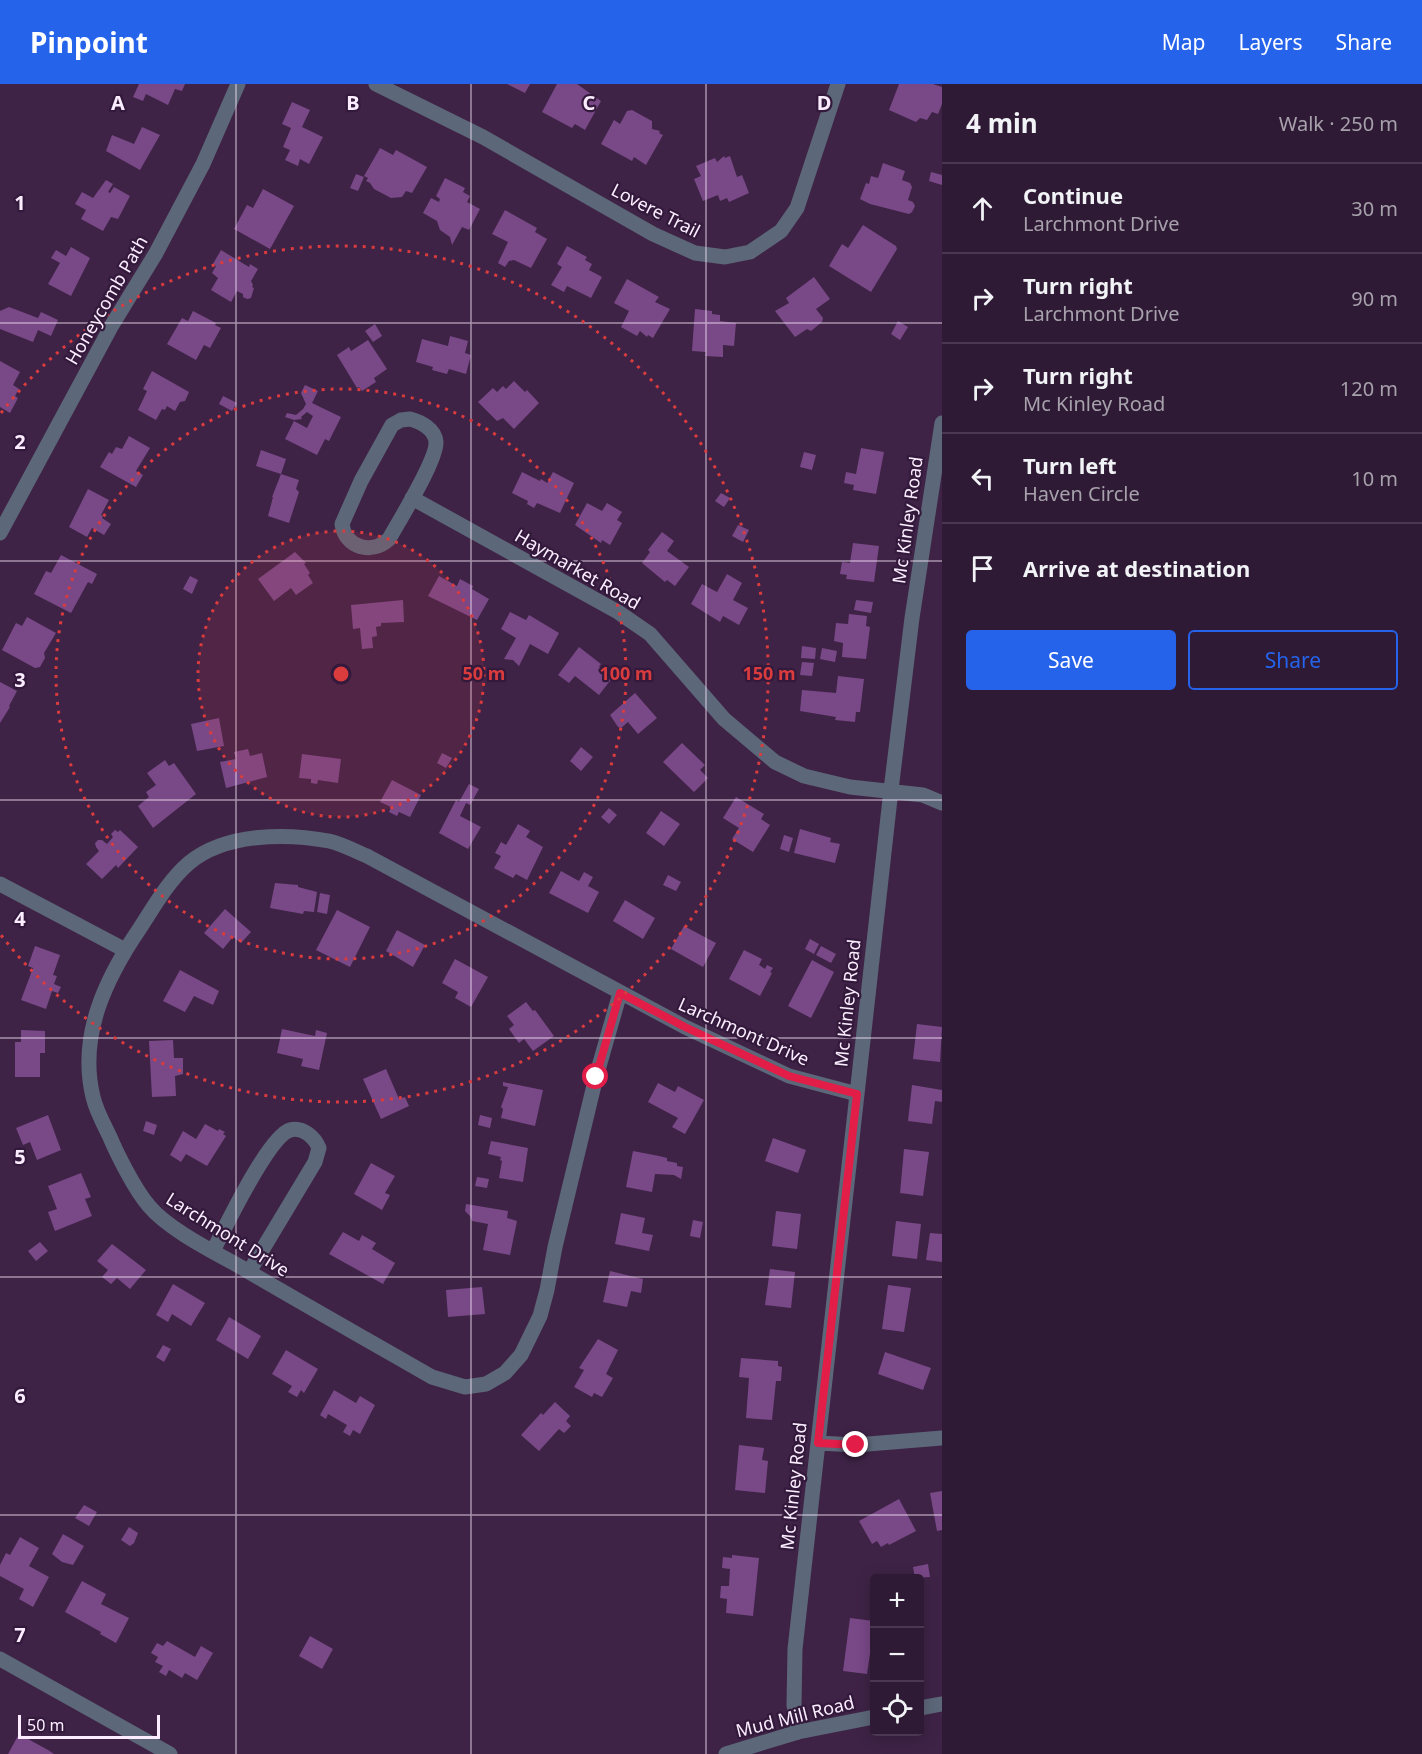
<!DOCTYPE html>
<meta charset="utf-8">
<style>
body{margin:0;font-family:"Noto Sans",sans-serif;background:#3a2740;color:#f1f3f6}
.controls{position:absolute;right:18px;bottom:18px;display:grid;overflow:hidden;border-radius:6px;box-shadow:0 3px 15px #0003}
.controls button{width:54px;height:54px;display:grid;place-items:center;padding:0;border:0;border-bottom:2px solid #49384f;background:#2e1a34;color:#f1f3f6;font:30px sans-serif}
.scale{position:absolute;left:18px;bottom:15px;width:142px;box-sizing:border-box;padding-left:6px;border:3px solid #fbedff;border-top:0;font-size:16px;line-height:21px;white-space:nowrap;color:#fbedff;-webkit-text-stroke:4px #33193b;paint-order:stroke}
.stop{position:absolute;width:18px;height:18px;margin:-14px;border:4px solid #e11d48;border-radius:50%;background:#fff}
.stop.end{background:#e11d48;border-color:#fff;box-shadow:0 2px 6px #0008}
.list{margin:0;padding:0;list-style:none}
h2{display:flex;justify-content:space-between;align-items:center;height:78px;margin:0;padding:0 24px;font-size:26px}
h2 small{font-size:20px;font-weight:400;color:#a7a1ac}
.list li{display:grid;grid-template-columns:39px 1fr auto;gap:18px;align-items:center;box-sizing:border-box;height:90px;padding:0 24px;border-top:2px solid #49384f}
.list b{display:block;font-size:22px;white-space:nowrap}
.list p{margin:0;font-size:20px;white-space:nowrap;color:#a7a1ac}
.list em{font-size:20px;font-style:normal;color:#a7a1ac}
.actions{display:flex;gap:12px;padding:18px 24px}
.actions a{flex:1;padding:14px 0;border:2px solid #2563eb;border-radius:6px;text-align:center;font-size:21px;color:#2563eb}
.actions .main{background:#2563eb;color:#fff}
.icon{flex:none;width:33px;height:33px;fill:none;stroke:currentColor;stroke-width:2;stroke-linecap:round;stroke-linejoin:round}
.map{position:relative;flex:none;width:942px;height:1670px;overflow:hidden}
header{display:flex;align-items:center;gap:36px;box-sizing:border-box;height:84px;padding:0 30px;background:#2563eb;color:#fff}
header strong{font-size:28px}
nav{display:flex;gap:33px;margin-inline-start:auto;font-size:21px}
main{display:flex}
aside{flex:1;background:#2e1a34}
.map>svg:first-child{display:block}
.building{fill:#794887}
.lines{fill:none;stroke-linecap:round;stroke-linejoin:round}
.minor{stroke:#5c6779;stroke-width:15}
.tertiary{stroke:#5c6779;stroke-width:15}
.route{stroke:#e11d48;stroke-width:8}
.grid{fill:none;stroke:#fbedff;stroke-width:1.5;stroke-opacity:0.55}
.ring{fill:none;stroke:#da3c3e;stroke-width:3;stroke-dasharray:3 6}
.labels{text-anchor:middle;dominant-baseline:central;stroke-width:4.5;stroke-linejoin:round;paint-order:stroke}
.street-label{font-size:18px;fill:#fbedff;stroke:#33193b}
.grid-label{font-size:20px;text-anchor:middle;font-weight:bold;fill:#fbedff;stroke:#33193b;stroke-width:4.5;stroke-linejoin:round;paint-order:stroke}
.centre{fill:#da3c3e;stroke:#33193b;stroke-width:3}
.ring-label{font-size:18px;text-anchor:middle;font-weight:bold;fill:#da3c3e;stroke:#33193b;stroke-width:4.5;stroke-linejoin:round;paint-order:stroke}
</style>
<header>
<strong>Pinpoint</strong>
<nav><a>Map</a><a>Layers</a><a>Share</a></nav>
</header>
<main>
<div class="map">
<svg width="942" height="1670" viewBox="0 0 942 1670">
<rect width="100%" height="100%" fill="#3e2346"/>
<!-- building -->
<path class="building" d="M139 0H185L182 7 175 5 168 21 146 10 143 17 133 13Z
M507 0H530L525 9Z
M557 0H577L601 17 585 46 575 40 572 44 542 28Z
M899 0H933L942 3V20L938 30 932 28 927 36 920 34 916 38 889 26Z
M292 18 310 26 302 43 323 53 309 80 300 75 298 82 285 76 290 66 283 63 291 44 282 40Z
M632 26 652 37V45L660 47 659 49 663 51 646 81 634 73 632 77 601 60 614 36 620 40 627 27Z
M142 43 160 51 140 86 106 67 112 51 134 60Z
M380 64 393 71 396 66 427 83 412 109 406 107 402 113 391 114 374 105 370 99 366 97 368 94 364 92Z
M724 72 725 74 730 72 737 93 742 91 749 109 729 118 727 114 720 117 718 111 703 117 694 95 701 92 696 82 715 74 717 78Z
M883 79 905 87 902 96 910 99 912 103 908 116 913 118 915 122 912 128 909 130 870 120 860 115 866 99 869 100 871 92 878 94Z
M931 88 942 91V101L929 97Z
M356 90 364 93 358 107 350 104Z
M445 94 465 104 463 108 470 112 467 118 480 125 469 146 462 143 452 161 450 153 440 146 437 137 423 129 431 114 439 118 440 115 436 112Z
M106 96 113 100 108 108 110 109 114 103 130 112 118 135 111 133 103 147 81 135 86 126 75 120 82 108 93 114Z
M263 105 294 122 270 165 234 145 247 121 253 124Z
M505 126 537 144 535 148 547 155 531 184 514 176 509 177 505 183 498 179 508 158 492 150Z
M863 141 896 162 897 165 871 208 829 182 842 160 848 164Z
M567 162 587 173 585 176 592 180 589 186 602 193 591 214 567 202 564 208 551 201 562 183 557 180Z
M71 163 90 174 71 212 48 200 60 179 51 174 56 166 66 172Z
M221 166 249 183 250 180 258 185 251 197 253 201 252 203 254 204 251 214 247 215 243 213V210L237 207 231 218 211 206 218 194 212 189 216 182 213 180Z
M814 193 830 215 816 225 823 234 822 238 811 247 807 245 795 253 775 227 789 219 786 214Z
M627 195 659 213 655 218 670 225 653 254 648 251 647 253 640 247 637 252 621 243 629 227 614 219Z
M9 223 38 234 41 228 58 236 51 252 38 246 33 258 0 245V227Z
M695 225 712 227V230L720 231V237L736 239 734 262 723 261V273L705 272 706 268 692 267Z
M193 227 216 239 215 241 221 244 210 264 204 261 196 276 167 260 182 234 188 237Z
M898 237 908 243 900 256 891 250Z
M375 240 382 252 373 258 365 247Z
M450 252 468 257 465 269 471 271 466 290 449 285 447 290 432 286 433 283 416 278 422 255 448 262Z
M368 256 387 285 374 294 376 298 362 307 359 303 357 304 337 271 349 263 351 267Z
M0 277 20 288 13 301 19 305 15 312 18 314 10 329 0 323Z
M152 287 189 308 185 317 180 318 175 327 167 322 165 326 162 325 156 336 138 326 147 307 143 305Z
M514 297 525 308 527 306 539 319 514 345 503 334 497 337 478 318 493 304 497 308 503 302 506 305Z
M305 301 318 307 312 319 341 333 329 357 325 355 317 371 285 355 294 337 307 344 313 332 307 328 301 333 302 335 294 336 285 333 287 329 296 331 303 325 306 320 301 309Z
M223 312 237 319 232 327 219 320Z
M129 352 150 364 136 387 143 391 136 403 100 383 109 368 112 370 116 363 122 365Z
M861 364 884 368 876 410 853 406 854 401 844 399 846 388 856 390Z
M261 366 286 375 281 390 256 382Z
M804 368 816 371 812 386 800 383Z
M522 388 540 397 541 395 547 399 553 388 574 399 560 429 537 419 534 424 527 420 528 417 512 409Z
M281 390 299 396 296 405 299 408 289 439 268 432 273 413H272Z
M88 405 109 416 101 431 103 432 102 434 111 440 104 451 92 444 87 453 69 443Z
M721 409 730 414 724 423 715 417Z
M587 419 602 427 607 419 622 428 617 436 622 439 610 461 602 456 601 459 575 441Z
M738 441 749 446 743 458 732 452Z
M662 448 674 457 667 467 689 483 675 502 667 496 665 498 642 479 650 468 648 466Z
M853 459 879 462 874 498 846 495 847 491 840 490 842 478 850 479Z
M295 468 306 479 304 480 310 489 308 491 313 499 296 511 291 504 274 517 258 495Z
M61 471 97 490 92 500 88 498 71 529 34 510 46 487 51 489Z
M727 490 742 499 733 516 748 524 739 541 723 532 720 538 691 520 702 500 717 508Z
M190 492 198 496 192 510 183 505Z
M439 492 457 502 460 495 473 502 472 505 489 515 477 536 428 512Z
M403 516 404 538 381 539V542L376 543 377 552 372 553 373 564 362 565 360 544 353 545 351 521Z
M856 516 873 518 871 529 854 526Z
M510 528 526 536 529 531 559 549 548 570 530 560 519 582 513 576 504 575 516 554 501 545Z
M849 530 867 532 866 542 870 543 866 575 842 573 843 559 834 557 836 539 848 540Z
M27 533 56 549 44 569 45 574 40 583 35 584 2 566 16 539 22 542Z
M802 562 816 564 815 575 801 574Z
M579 563 601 580 599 583 613 593 599 611 575 592 569 599 558 591Z
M822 564 837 567 835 578 820 575Z
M802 578 814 579 812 592 800 591Z
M838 592 864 595 860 628H856L855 638 835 636 836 633 800 627 802 606 836 609Z
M0 598 17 607 9 622 10 623 0 639Z
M635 609 657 634 638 650 628 638 621 644 618 643 610 631Z
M219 634 224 662 197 667 191 640Z
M682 659 705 681 700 686 708 694 694 708 663 678Z
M581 663 593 673 581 687 570 677Z
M248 665 250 672 262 669 267 693 226 704 220 678 236 675 234 668Z
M442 669 452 674 446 684 437 679Z
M302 670 341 675 338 699 318 696 317 700 311 699V695L299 694Z
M165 676 169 682 174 679 196 710 153 744 138 722 149 713 146 708 156 701 147 689Z
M392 696 421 711 410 733 399 728 397 732 389 728 391 723 380 718Z
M469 700 479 705 470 721 466 719 460 732 481 743 468 765 439 749 456 716 459 718Z
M736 713 764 730 761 735 770 741 753 768 732 755 739 744 723 734Z
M609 724 617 731 609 740 601 733Z
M661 727 680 740 664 762 646 749Z
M518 740 530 747 526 753 543 763 527 796 516 790 513 794 494 784 501 772 495 769 501 758 506 761Z
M800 745 831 754 830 758 840 760 835 779 794 769Z
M115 746 118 748 120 746 138 763 118 784 116 781 102 795 86 780 99 767 96 763 95 759 98 756H102L107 760 113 753 111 750Z
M784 751 793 754 789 768 780 765Z
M561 787 579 797 584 788 593 793 588 802 599 808 588 829 549 809Z
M668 791 681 798 676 807 663 801Z
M275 799 298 801V803L317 808 314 828 304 827 303 830 270 824Z
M320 809 330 811 327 830 317 828Z
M625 816 655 834 643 855 613 837Z
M225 825 251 848 241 859 233 853 223 865 204 849Z
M337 826 370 843 350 883 316 866Z
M684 842 716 859 703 883 671 865Z
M397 846 425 861 413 883 386 867Z
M810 855 819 860 814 870 805 865Z
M35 862 60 871 53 891 57 892 54 900 61 903 58 909 52 907 46 925 21 916 33 884 28 882Z
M821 862 836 870 831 879 816 871Z
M744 866 762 875 759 881 765 885 767 881 773 884 770 888 772 889 760 912 729 895Z
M455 875 488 893 471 923 455 914 458 908 442 899Z
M812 876 834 888 811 934 788 922Z
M180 886 219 907 213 921 194 912 185 928 163 917Z
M526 918 533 927 535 926 554 952 533 967 524 955 519 959 509 945 514 941 507 932Z
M917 940 942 943 940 978 913 975Z
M282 945 315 952 316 946 327 949 319 986 301 982 303 975 277 969Z
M21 946 45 947V969H40V993H15V958H21Z
M173 956 174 974H183V990L175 992 176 1012 152 1013 149 957Z
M386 985 399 1015 405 1013 409 1022 381 1035 363 995Z
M503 998 543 1006 535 1042 501 1034 503 1025 501 1023 508 1003 503 1002Z
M658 999 675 1008 678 1002 704 1016 685 1050 672 1043 678 1034 648 1018Z
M912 1001 942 1006V1018L935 1017 932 1040 908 1037Z
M48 1031 61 1066 37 1076 30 1058 23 1061 16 1044Z
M480 1031 492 1034 490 1044 478 1041Z
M146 1037 157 1041 154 1051 143 1047Z
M205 1040 218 1047 219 1045 225 1048 223 1050 226 1052 207 1082 186 1070 181 1078 170 1071 183 1047 196 1055Z
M773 1054 806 1066 798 1089 765 1077Z
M491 1057 528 1064 523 1098 499 1094 502 1077 500 1076 501 1073 488 1070Z
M904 1065 929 1068 923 1112 900 1109Z
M633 1067 659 1072 667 1074V1077L677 1079V1082L683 1083 681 1095 674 1091 655 1090 652 1108 626 1103Z
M371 1079 395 1092 385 1109 390 1111 382 1126 354 1110Z
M81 1089 91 1113 85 1115 92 1132 55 1147 48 1128 57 1125 48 1102Z
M477 1093 489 1095 487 1104 475 1102Z
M466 1120 508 1127 507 1134 517 1137 510 1171 483 1166 488 1140 472 1137 470 1132 465 1127Z
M776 1127 801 1130 797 1165 772 1162Z
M621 1129 645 1134 642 1149 653 1151 649 1167 615 1160Z
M693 1136 703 1138 700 1154 690 1152Z
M896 1137 921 1140 917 1175 892 1172Z
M343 1148 359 1157 362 1151 376 1159 372 1165 395 1179 383 1200 329 1170Z
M930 1149 942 1150V1178L926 1176Z
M40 1158 48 1167 36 1177 28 1167Z
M112 1160 146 1186 130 1205 117 1194 111 1200 102 1193 108 1186 97 1177Z
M770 1185 795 1188 791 1224 765 1221Z
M610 1187 643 1195 641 1209 631 1207 627 1223 603 1218Z
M173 1200 205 1219 191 1242 172 1230 168 1238 156 1231Z
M888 1201 911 1204 904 1248 882 1245Z
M482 1203 485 1230 448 1233 446 1206Z
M229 1233 261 1252 248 1275 216 1256Z
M598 1255 618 1266 606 1290 613 1294 602 1313 594 1309 592 1313 574 1303 584 1286 579 1284Z
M163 1261 171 1265 164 1278 156 1273Z
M286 1266 318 1285 304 1309 301 1306 297 1313 288 1308 292 1302 272 1290Z
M885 1268 931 1284 923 1306 878 1290Z
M741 1274 778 1277V1282L782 1283 781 1297H776L772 1336 746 1334 749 1294 739 1293Z
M334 1306 356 1319 360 1312 375 1321 360 1350 353 1346 350 1352 343 1348 347 1341 328 1330 326 1335 320 1331Z
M555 1318 570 1332 566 1337 571 1342 564 1349 559 1345 539 1367 521 1351 541 1329 543 1331Z
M739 1361 764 1364 762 1376 768 1377 765 1409 735 1406Z
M942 1407V1446L937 1447 930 1409Z
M899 1415 916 1447 889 1461 888 1459 881 1463 877 1457 872 1460 859 1437Z
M84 1421 97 1428 89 1442 75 1434Z
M129 1443 138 1449 134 1459 130 1462 121 1456Z
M63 1450 84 1462 73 1481 62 1478 52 1470Z
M20 1453 39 1464 29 1482 49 1493 33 1523 19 1515 24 1505 0 1492V1481L6 1469 10 1471Z
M732 1471 759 1474 753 1532 726 1529 727 1515 720 1514 721 1502H729L730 1485 722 1484 723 1473 732 1474Z
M928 1480 930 1493 915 1494 913 1483Z
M82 1497 106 1510 101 1520 129 1534 116 1559 100 1550 101 1548 65 1528Z
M850 1534 874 1537V1556H872L867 1590 843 1587Z
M310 1552 333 1565 322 1585 299 1572Z
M167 1557 195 1573 201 1562 213 1569 197 1596 185 1589 182 1594 169 1586 166 1592 159 1588 163 1582 155 1578 158 1573 151 1569 157 1559 163 1562Z
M19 1650 48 1666 54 1670H8Z"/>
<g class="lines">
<!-- minor -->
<path class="minor" d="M376 0 483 53 653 150 695 169 725 173 750 168 781 147 797 124 838 0
M410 335C421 338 435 345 436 358 437 376 399 437 389 455 372 471 345 464 342 440L361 397 392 341 401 336Z
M412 414 618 528 650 550 724 635 775 678 804 692 850 703 923 711 942 719
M0 449 112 241 156 169 203 80 238 0
M0 800 125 866
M620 909 596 993 555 1163 547 1206 540 1232 521 1271 505 1289 486 1300 465 1303 432 1293C368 1256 303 1220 239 1182 212 1167 168 1145 149 1122 135 1106 117 1070 109 1051 103 1039 96 1026 93 1013 78 951 106 894 140 844 155 821 169 796 189 779 225 749 286 749 329 757 342 760 355 767 367 772L685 943 789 992 857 1010
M213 1167C225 1144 268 1053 290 1046 303 1042 315 1054 319 1064L315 1078 249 1188
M818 1359 856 1361 942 1354
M0 1575 170 1670
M798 1648 794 1621 795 1565 818 1359 891 706 912 534 942 339"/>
<!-- tertiary -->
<path class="tertiary" d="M920 1624 942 1620
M726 1670 798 1648 874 1633"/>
</g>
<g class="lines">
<!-- route -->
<path class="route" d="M596 993 620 909 685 943 789 992 857 1010 818 1359 856 1361"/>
</g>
<!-- grid -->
<path class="grid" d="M236 0V1670M471 0V1670M706 0V1670M0 239H942M0 477H942M0 716H942M0 954H942M0 1193H942M0 1431H942"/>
<!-- distance rings -->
<circle cx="341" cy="590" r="143" fill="#da3c3e" fill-opacity=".12"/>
<g class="ring">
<circle cx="341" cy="590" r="143"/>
<circle cx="341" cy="590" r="285"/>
<path d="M1 329A428 428 0 1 1 1 851"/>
</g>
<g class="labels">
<!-- street labels -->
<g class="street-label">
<text transform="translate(656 126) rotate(27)">Lovere Trail</text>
<text transform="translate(106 216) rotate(-60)">Honeycomb Path</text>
<text transform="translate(907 436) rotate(-82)">Mc Kinley Road</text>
<text transform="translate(578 485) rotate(30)">Haymarket Road</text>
<text transform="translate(847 919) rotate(-84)">Mc Kinley Road</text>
<text transform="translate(744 947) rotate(24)">Larchmont Drive</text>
<text transform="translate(228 1150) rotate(32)">Larchmont Drive</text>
<text transform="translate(793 1402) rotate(-84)">Mc Kinley Road</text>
<text transform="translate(795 1632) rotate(-14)">Mud Mill Road</text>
</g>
</g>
<g class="grid-label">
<text x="118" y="26">A</text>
<text x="353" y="26">B</text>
<text x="589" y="26">C</text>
<text x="824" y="26">D</text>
<text x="20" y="126">1</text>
<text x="20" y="365">2</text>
<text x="20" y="603">3</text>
<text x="20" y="842">4</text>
<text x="20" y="1080">5</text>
<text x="20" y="1319">6</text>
<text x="20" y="1558">7</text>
</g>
<circle cx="341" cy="590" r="9" class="centre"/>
<g class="ring-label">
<text x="484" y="596">50 m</text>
<text x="626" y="596">100 m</text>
<text x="769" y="596">150 m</text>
</g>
</svg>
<div class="controls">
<button>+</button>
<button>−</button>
<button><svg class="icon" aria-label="locate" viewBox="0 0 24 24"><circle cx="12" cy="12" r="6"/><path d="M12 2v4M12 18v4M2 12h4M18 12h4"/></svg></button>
</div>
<div class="scale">50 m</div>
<div class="stop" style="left:596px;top:993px"></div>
<div class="stop end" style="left:856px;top:1361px"></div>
</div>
<aside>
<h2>4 min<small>Walk · 250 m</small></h2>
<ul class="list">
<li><svg class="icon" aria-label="ahead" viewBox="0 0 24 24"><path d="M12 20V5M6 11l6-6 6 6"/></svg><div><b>Continue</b><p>Larchmont Drive</p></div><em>30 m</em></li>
<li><svg class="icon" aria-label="right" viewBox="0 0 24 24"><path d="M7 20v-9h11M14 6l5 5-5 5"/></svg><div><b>Turn right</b><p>Larchmont Drive</p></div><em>90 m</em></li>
<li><svg class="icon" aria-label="right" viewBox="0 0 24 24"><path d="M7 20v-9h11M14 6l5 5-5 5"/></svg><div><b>Turn right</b><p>Mc Kinley Road</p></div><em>120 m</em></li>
<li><svg class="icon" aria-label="left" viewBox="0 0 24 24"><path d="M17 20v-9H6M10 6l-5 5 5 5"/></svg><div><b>Turn left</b><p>Haven Circle</p></div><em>10 m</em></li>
<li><svg class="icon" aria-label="arrive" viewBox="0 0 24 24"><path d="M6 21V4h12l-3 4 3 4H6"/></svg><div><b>Arrive at destination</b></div></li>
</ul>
<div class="actions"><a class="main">Save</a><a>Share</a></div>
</aside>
</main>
